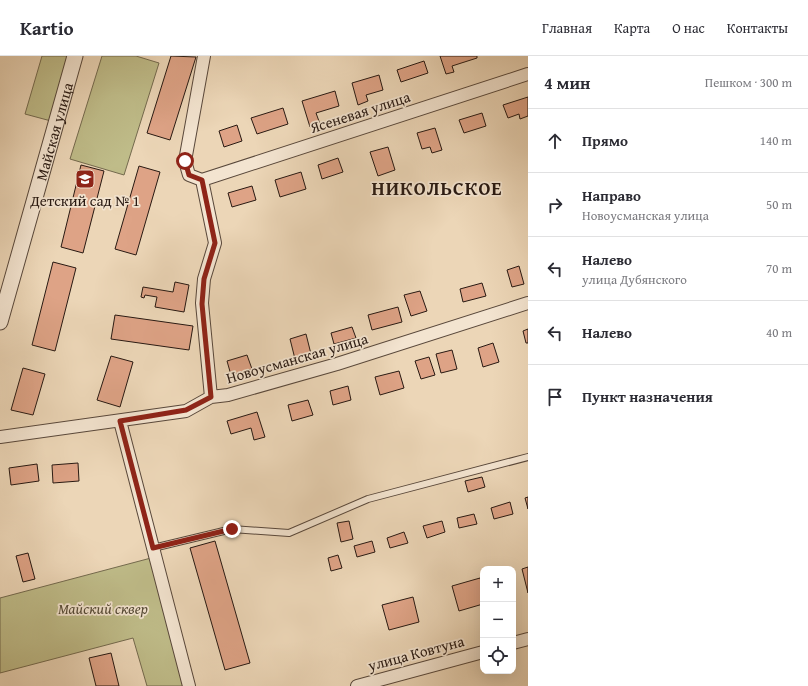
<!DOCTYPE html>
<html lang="ru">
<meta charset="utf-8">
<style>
body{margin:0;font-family:"Gentium Book Plus",serif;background:#f2f2f3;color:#2b2b33}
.controls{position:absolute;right:12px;bottom:12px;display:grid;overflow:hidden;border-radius:8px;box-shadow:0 4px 16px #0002}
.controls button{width:36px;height:36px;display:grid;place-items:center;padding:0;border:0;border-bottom:1px solid #e1e1e2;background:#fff;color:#2b2b33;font:20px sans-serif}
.stop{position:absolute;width:12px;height:12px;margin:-9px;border:3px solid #8f2418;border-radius:50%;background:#fff}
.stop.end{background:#8f2418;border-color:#fff;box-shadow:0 1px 4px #0008}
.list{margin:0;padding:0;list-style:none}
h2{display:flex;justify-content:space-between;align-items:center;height:52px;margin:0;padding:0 16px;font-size:17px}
h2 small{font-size:13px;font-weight:400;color:#7c7c81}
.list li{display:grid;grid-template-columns:26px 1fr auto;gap:12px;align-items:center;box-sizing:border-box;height:64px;padding:0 16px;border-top:1px solid #e1e1e2}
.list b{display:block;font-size:15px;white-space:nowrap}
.list p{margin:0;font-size:13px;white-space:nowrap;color:#7c7c81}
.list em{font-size:13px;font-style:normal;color:#7c7c81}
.icon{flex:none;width:22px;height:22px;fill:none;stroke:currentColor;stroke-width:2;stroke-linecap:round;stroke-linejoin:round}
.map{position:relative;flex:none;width:528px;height:630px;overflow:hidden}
header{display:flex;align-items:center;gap:24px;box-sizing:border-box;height:56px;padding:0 20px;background:#fff;border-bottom:1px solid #e1e1e2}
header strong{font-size:19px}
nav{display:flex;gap:22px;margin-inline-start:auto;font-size:14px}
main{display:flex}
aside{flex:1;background:#fff}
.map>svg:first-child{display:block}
.green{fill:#bfbc89;stroke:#746a4e}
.building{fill:#dea386;stroke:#281912}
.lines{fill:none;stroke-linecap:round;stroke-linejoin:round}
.service-casing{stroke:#59483b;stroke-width:8}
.minor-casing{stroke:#59483b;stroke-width:14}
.tertiary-casing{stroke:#59483b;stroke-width:17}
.service{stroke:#f3e4d0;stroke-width:6}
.minor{stroke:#f3e4d0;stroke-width:12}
.tertiary{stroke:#f3e4d0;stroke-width:15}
.route{stroke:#8f2418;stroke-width:5}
.labels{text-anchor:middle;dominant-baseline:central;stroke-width:3.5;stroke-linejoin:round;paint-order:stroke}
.street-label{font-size:15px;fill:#281912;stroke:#f3e4d0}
.poi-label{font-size:15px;fill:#281912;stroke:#f3e4d0}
.park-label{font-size:15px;font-style:italic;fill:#554a36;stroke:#f3e4d0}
.district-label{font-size:19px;font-weight:bold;letter-spacing:1px;fill:#281912;stroke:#f3e4d0}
</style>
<header>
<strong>Kartio</strong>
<nav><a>Главная</a><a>Карта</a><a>О нас</a><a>Контакты</a></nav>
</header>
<main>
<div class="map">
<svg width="528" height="630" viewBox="0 0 528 630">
<rect width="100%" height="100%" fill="#ecd6b7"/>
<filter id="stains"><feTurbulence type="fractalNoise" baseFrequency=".005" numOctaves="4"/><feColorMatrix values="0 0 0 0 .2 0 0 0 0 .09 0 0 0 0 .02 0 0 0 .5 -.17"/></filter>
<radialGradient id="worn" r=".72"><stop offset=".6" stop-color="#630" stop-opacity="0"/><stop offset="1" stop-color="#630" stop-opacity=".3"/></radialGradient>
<!-- green -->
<path class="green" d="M42 0H68L51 65 25 58Z
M102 0H136L159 7 124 119 70 103Z
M151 502 185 630H147L133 582 0 617V542Z"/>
<!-- building -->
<path class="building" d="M171 0 196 1 170 84 147 77Z
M440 0H477V2L452 10 454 16 446 18Z
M424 5 428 17 401 26 397 14Z
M379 19 383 34 366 39 368 45 358 49 352 27Z
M335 35 339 50 316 57 320 68 310 71 302 45Z
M528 41V60L520 63 519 58 508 62 503 49Z
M283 52 288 68 257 78 251 62Z
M482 57 486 70 464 77 459 64Z
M237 69 242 85 224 91 219 75Z
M435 72 442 94 432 97 430 91 422 93 417 77Z
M388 91 395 114 378 120 370 96Z
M338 102 343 116 322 123 318 109Z
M81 109 104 115 83 197 61 191Z
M139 110 160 116 136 199 115 193Z
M301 116 306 133 280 141 275 124Z
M252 130 256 144 232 151 228 137Z
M53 206 76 212 55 295 32 289Z
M519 210 524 228 512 231 507 214Z
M175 226 189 229 184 256 155 251 157 241 145 239 144 242 141 241 143 231 173 236Z
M482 227 486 240 463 246 460 233Z
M420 235 427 255 411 260 404 239Z
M398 251 402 266 372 274 368 259Z
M115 259 193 270 189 294 111 283Z
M352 271 356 282 334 288 331 277Z
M528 273V287H526L523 275Z
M306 278 311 298 295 303 290 283Z
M493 287 499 306 483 311 478 292Z
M452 294 457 313 441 317 436 298Z
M247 299 252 313 231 319 227 305Z
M111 300 133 306 120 351 97 344Z
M429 301 435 319 421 323 415 305Z
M23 312 45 318 33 359 11 354Z
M399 315 404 332 380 339 375 321Z
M348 330 351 344 333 349 330 335Z
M308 344 313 359 292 365 288 349Z
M257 356 265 381 254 384 251 372 231 378 227 365Z
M78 407 79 425 53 427 52 409Z
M37 408 39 425 11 429 9 412Z
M482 421 485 431 468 436 465 425Z
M528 441V453L525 442Z
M510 446 513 458 494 463 491 452Z
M474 458 477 468 459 472 457 462Z
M349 465 353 483 341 486 337 467Z
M442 465 445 476 427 482 423 470Z
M404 476 408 487 390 492 387 482Z
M215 485 250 607 225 614 190 492Z
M372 485 375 496 357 501 354 490Z
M28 497 35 523 23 526 16 500Z
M338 499 342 512 331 515 328 502Z
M528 511V537L522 513Z
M480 522 483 532V548L459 555 452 530Z
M413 541 419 566 389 574 382 549Z
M111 597 119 630H96L89 602Z"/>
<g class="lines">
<!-- service casing -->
<g class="service-casing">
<path id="service" d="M153 492 232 473 289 477 368 443 528 401"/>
</g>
<!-- minor casing -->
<g class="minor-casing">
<path id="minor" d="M204 0 185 105 189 119 202 124 215 187 204 223 202 247 211 341
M202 124 528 18
M120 365 189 630
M0 381 186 355 211 341 228 339 337 308 528 247
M513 587 528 583
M357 630 483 596"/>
</g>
<!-- tertiary casing -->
<g class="tertiary-casing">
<g id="tertiary">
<path id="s1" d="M0 266 75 0"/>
</g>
</g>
<!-- service -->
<use href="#service" class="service"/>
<!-- minor -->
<use href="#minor" class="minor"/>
<!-- tertiary -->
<use href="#tertiary" class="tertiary"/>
</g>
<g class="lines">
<!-- route -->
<path class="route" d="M185 105 189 119 202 124 215 187 204 223 202 248 211 341 186 354 120 365 153 492 232 473"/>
</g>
<!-- icons -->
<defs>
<g id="school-square" transform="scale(1)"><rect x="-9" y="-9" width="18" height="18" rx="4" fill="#8f2418" stroke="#f3e4d0"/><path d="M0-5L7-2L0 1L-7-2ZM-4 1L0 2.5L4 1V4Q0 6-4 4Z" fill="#fff"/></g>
</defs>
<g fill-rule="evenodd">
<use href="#school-square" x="85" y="123"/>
</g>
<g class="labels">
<!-- street labels -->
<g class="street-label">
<text transform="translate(360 56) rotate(-18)">Ясеневая улица</text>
<text stroke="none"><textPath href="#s1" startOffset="198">Майская улица</textPath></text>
<text transform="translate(297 302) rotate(-16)">Новоусманская улица</text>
<text transform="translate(416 597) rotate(-15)">улица Ковтуна</text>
</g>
<!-- poi labels -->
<g class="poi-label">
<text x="85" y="144">Детский сад № 1</text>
</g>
<!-- park labels -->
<g class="park-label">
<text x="103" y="552">Майский сквер</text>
</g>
<!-- district labels -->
<g class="district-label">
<text x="437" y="132">НИКОЛЬСКОЕ</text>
</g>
</g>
<rect width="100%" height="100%" filter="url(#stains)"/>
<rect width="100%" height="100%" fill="url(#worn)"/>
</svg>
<div class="controls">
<button>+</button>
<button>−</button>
<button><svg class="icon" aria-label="locate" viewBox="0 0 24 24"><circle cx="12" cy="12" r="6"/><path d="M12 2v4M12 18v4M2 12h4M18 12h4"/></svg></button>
</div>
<div class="stop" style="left:185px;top:105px"></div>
<div class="stop end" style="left:232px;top:473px"></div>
</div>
<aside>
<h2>4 мин<small>Пешком · 300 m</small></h2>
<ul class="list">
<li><svg class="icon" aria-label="ahead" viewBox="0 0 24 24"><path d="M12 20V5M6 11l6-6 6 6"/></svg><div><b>Прямо</b></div><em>140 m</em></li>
<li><svg class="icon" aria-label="right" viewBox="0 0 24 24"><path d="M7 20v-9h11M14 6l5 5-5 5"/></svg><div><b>Направо</b><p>Новоусманская улица</p></div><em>50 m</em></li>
<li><svg class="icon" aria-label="left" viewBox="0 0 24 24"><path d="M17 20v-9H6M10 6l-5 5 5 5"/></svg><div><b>Налево</b><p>улица Дубянского</p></div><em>70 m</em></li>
<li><svg class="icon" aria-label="left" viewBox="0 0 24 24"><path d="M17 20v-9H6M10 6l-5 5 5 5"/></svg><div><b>Налево</b></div><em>40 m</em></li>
<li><svg class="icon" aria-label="arrive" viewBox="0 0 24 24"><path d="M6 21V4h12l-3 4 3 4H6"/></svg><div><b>Пункт назначения</b></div></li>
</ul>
</aside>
</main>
